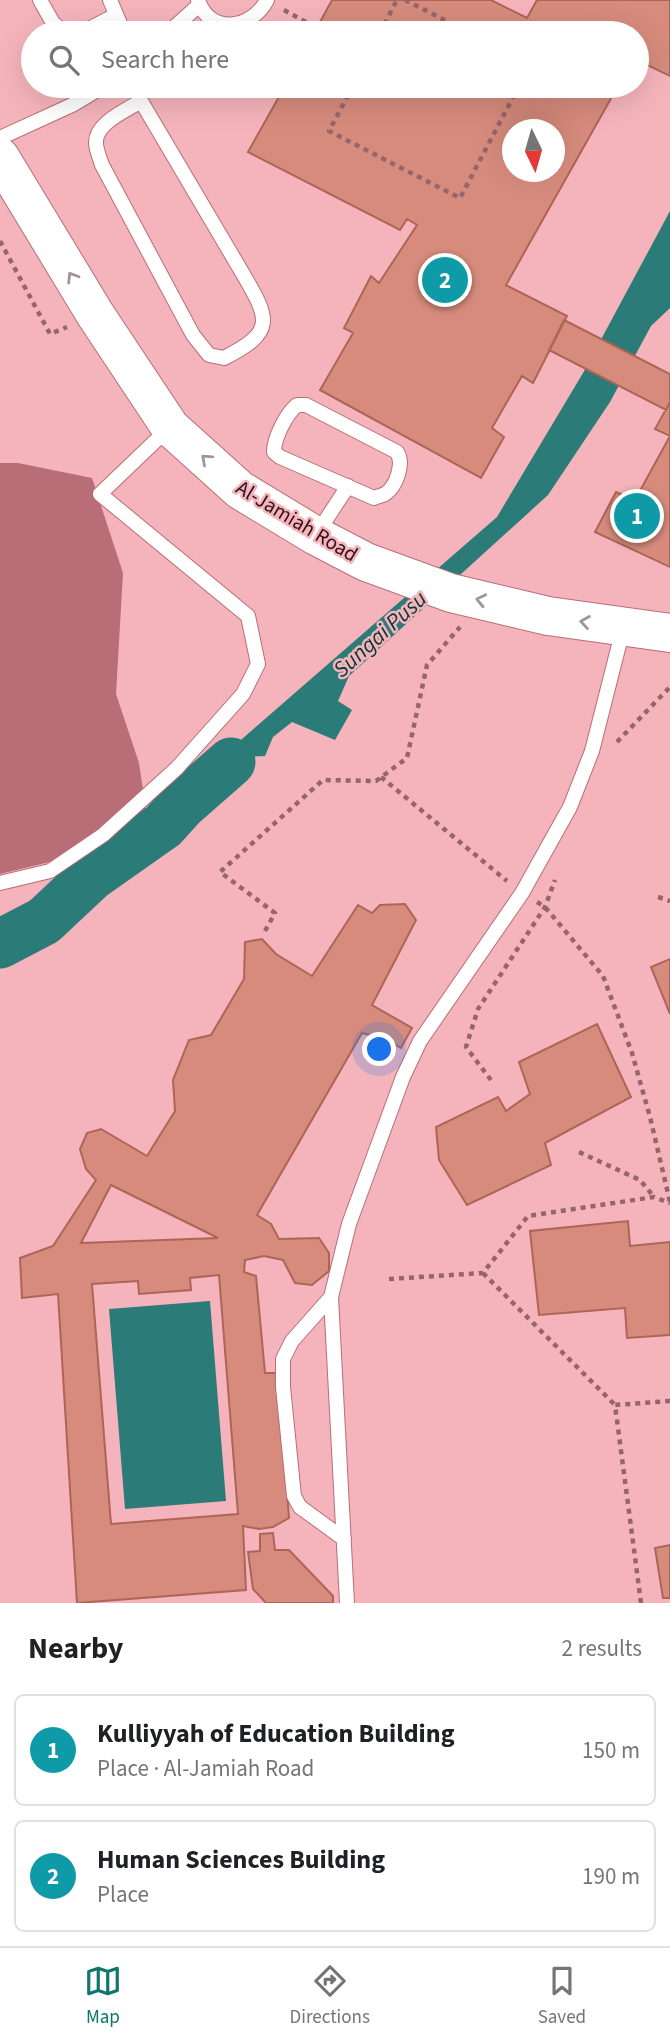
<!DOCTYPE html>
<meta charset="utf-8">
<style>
body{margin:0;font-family:"Source Sans 3",sans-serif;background:#f2f2f2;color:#202124}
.compass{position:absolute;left:502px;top:119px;width:63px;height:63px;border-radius:50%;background:#fff;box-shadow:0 7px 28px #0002;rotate:175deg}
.you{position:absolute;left:380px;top:1050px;width:24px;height:24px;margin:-18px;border:5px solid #fff;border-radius:50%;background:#1a73e8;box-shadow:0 0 0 10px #1a73e833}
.badge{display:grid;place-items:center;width:46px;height:46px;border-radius:50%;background:#0f766e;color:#fff;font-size:23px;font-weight:700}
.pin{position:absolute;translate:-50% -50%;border:4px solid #fff;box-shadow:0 2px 7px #0006}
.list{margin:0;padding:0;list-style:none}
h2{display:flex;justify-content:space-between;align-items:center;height:91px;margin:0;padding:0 28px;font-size:30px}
h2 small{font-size:23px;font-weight:400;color:#757577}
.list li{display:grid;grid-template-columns:46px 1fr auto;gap:21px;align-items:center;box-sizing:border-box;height:112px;margin:0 14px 14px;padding:0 14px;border:2px solid #e0e0e0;border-radius:10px}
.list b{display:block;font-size:26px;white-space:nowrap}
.list p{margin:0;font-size:23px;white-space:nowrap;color:#757577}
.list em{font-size:23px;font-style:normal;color:#757577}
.icon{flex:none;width:38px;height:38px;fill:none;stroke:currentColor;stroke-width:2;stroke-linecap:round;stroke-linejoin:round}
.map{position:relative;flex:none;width:670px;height:1603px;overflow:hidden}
.search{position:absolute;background:#fff;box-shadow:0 7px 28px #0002;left:21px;right:21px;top:21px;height:77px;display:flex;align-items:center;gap:18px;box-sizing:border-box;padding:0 24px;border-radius:38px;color:#757577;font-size:26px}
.sheet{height:343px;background:#fff}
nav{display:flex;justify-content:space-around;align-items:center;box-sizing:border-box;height:98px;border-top:2px solid #e0e0e0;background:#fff;font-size:19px;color:#757577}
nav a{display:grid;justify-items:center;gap:4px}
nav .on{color:#0f766e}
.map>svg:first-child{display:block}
.forest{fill:#b96e77}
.water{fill:#2b7b79}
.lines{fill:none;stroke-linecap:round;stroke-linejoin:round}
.river{stroke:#2b7b79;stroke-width:49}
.building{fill:#d68b7c;stroke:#ac6557;stroke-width:2;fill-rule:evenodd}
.lane-casing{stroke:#b86d77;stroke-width:16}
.secondary-casing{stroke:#b86d77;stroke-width:40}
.path{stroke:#95656b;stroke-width:4.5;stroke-dasharray:5 5;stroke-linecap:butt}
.lane{stroke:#fff;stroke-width:14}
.secondary{stroke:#fff;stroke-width:38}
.oneway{stroke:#a29597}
.labels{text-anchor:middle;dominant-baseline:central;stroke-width:5;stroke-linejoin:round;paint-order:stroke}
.street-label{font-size:21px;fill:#301317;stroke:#f5b4bb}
.water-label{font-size:23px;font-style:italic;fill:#063937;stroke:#f5b4bb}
</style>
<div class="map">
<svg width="670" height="1603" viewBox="0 0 670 1603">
<rect width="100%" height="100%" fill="#f5b4bb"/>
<!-- forest -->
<path class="forest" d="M0 463H18L92 478 123 573 116 694 139 763 147 816 91 852 0 874Z"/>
<!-- water -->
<path class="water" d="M670 211V308L651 326 610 402 548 495 349 676 338 701 352 710 335 740 292 722 273 737 265 756 240 757 191 810 172 800 497 517 583 373Z
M210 1301 226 1501 125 1509 109 1309Z"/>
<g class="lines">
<!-- river -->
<path class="river" d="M0 944 44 921 92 876 163 826 182 805 231 762"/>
</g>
<!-- building -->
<path class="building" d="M332 0H491L527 18 537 0H670V76L637 60V33H314Z
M285 86H618L506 285 567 316 533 383 522 376 492 428 504 437 481 478 320 390 353 333 344 328 371 276 379 283 417 225 407 219 400 230 248 152ZM512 130H554V172H512Z
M564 320 670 374V402L666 410 549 350Z
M670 402V436L655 429Z
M670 436V567L595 532 616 492 635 500Z
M405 904 416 920 372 1005 412 1028 401 1048 382 1038 362 1033 257 1215 271 1224 279 1239 319 1238 329 1253V1271L312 1285 295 1283 283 1260 264 1256 245 1260 244 1272 256 1276 265 1373H278L289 1518 273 1527 259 1529 243 1526 246 1590 77 1603 58 1294 22 1298 20 1258 53 1246 96 1180 86 1169 80 1149 87 1133 101 1129 147 1156 175 1111 173 1080 189 1040 211 1035 244 979 245 942 262 939 276 954 312 976 358 905 372 913 380 905ZM111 1185 218 1238 81 1243ZM219 1275 238 1514 111 1524 92 1284 138 1281 139 1294 191 1290 190 1278Z
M670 959V1014L651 967Z
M597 1024 631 1097 545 1143 551 1165 467 1205 439 1160 436 1127 498 1097 506 1111 530 1094 519 1062Z
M628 1221 630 1246 670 1242V1335L627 1338 625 1308 539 1315 530 1231Z
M273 1533 275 1550H289L333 1596V1603H266L253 1589 248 1552 260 1551V1534Z
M670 1545V1598H663L655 1548Z"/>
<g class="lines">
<!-- lane casing -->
<g class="lane-casing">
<path id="lane" d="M40 0 53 23 65 33
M110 0 124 33
M198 0C210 36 252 29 267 0
M81 33 116 15
M168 33 199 5
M132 86 141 101 243 274C270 320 275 332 224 358L209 355 193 335 102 165C100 158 96 150 96 143 95 123 127 110 141 101
M0 138 72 105 104 86
M297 405H306L397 452C404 463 397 486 385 494 381 496 377 496 374 498L280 457 274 452C274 438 286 414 297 405Z
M316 535 348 486
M0 883 50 871 103 835 177 768 243 694 258 664 248 616 100 494 169 428
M331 1297 292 1341 283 1359V1387L294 1496 300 1507 344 1539
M347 1603 331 1297 349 1224 403 1077 420 1041 522 893 570 807 592 751 623 629"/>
</g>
<!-- secondary casing -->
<g class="secondary-casing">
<path id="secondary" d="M0 157 95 314 170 427 240 490 316 536 366 562 451 593 548 616 670 633"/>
</g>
<!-- path -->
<path class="path" d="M405 0 470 33
M284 10 326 33
M380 33 397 0
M353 86 329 131 460 198 519 86
M0 241 50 334 67 327
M617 742 670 687
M381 777 507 881
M658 897 670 901
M537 902 545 907 603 976 632 1053 650 1117 670 1202
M265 931 275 913 220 872 323 780 376 781 407 758 427 665 460 627
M491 1080 466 1047 478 1009 545 907 555 880
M579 1152 640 1180 654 1197
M483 1273 615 1405
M389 1279 483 1273 528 1216 654 1197 670 1203
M641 1603 615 1405 670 1401"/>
<!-- lane -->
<use href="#lane" class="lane"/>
<!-- secondary -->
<use href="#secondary" class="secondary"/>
</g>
<!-- one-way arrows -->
<defs><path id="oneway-chevron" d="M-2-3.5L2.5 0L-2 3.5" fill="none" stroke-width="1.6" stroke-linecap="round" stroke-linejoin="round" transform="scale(1.75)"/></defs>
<g class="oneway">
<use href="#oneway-chevron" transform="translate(72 277) rotate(-122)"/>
<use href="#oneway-chevron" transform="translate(206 459) rotate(-138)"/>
<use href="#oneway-chevron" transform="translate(481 600) rotate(-167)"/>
<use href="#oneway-chevron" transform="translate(585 622) rotate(-171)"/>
</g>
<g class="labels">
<!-- street labels -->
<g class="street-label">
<text transform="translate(297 521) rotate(31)">Al-Jamiah Road</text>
</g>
<!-- water labels -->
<g class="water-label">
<text transform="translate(380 634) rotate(-42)">Sungai Pusu</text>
</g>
</g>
</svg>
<svg class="compass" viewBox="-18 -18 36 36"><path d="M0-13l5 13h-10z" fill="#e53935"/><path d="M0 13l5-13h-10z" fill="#757577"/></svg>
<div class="you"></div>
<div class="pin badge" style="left:637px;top:516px;background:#0f9aa8">1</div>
<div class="pin badge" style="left:445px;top:280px;background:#0f9aa8">2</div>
<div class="search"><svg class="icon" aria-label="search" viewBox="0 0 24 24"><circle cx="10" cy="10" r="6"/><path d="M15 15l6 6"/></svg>Search here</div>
</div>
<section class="sheet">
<h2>Nearby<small>2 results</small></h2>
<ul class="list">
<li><span class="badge" style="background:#0f9aa8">1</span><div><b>Kulliyyah of Education Building</b><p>Place · Al-Jamiah Road</p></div><em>150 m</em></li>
<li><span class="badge" style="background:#0f9aa8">2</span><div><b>Human Sciences Building</b><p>Place</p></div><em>190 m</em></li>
</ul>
</section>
<nav>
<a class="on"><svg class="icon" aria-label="map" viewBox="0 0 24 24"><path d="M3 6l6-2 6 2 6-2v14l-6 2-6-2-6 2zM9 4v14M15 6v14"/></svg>Map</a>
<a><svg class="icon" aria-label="directions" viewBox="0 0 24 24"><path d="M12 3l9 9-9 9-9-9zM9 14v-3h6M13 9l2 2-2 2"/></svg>Directions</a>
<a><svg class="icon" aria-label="saved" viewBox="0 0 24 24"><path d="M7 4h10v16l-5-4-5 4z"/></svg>Saved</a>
</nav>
